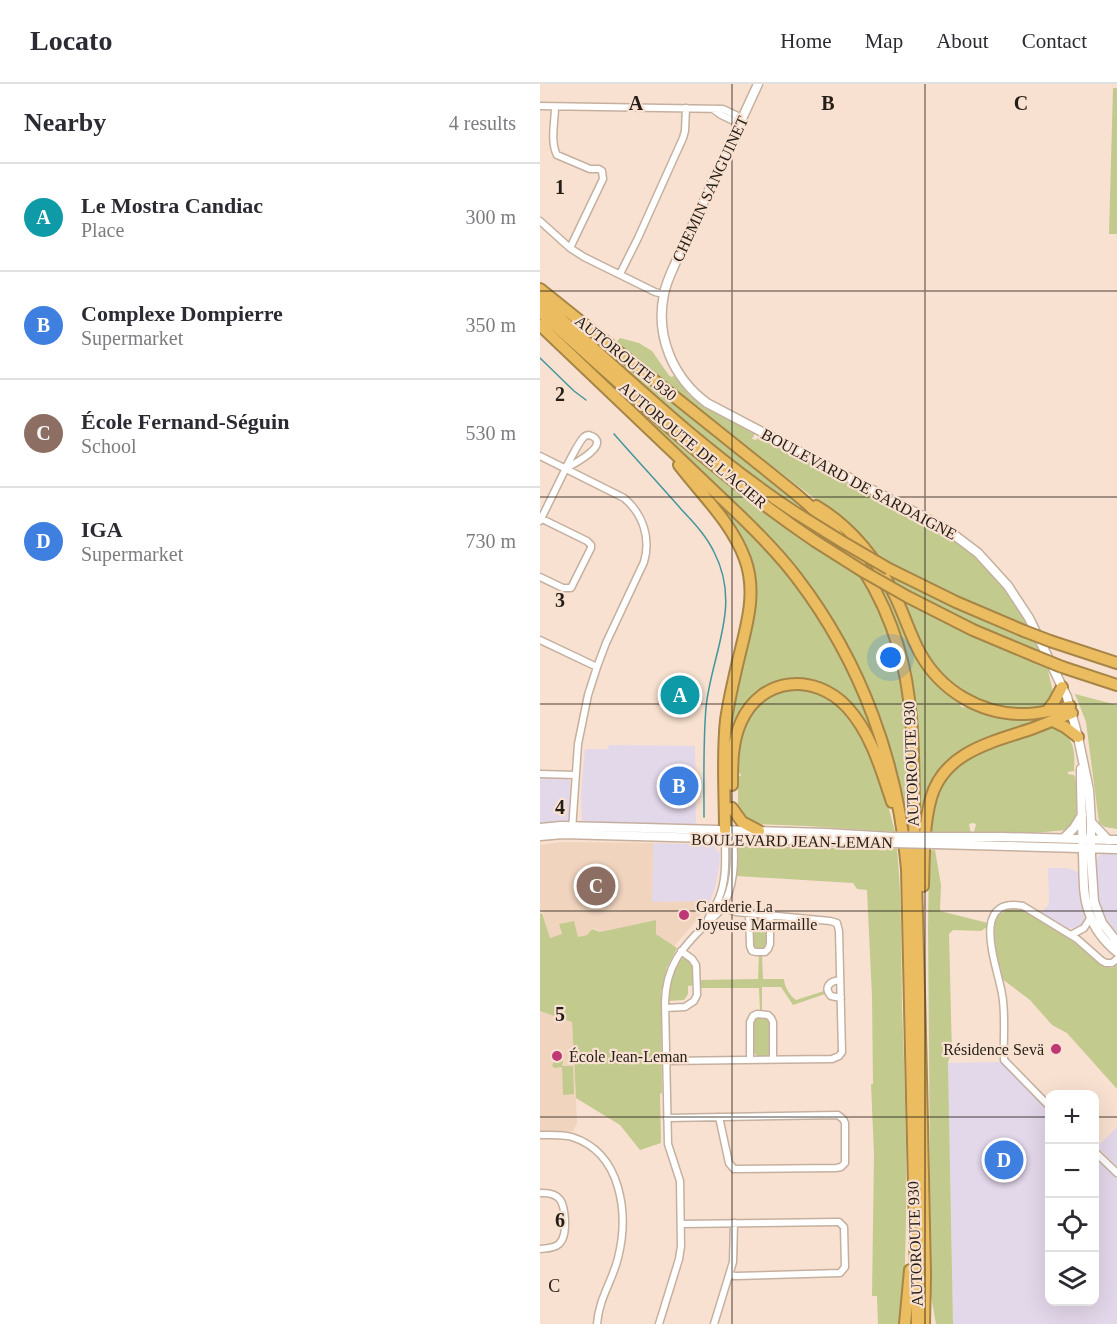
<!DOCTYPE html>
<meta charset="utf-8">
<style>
body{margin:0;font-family:"Times New Roman",serif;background:#f2f2f3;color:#2b2b33}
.controls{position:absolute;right:18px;bottom:18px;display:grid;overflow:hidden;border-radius:12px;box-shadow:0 6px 24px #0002}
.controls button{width:54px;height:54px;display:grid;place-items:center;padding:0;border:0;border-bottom:2px solid #e1e1e2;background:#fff;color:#2b2b33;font:30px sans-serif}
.you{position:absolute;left:351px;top:574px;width:21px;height:21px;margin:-15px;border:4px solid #fff;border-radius:50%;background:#1a73e8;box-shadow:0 0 0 9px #1a73e833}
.badge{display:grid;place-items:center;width:39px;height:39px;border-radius:50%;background:#7c3aed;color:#fff;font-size:20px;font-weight:700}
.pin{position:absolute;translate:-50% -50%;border:3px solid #fff;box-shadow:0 2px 6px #0006}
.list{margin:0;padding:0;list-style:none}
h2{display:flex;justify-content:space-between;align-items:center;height:78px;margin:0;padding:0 24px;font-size:26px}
h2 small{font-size:20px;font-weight:400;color:#7c7c81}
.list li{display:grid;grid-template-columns:39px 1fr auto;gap:18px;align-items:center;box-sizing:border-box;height:108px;padding:0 24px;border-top:2px solid #e1e1e2}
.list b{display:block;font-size:22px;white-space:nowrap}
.list p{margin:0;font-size:20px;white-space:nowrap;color:#7c7c81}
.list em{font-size:20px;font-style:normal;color:#7c7c81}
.icon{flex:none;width:33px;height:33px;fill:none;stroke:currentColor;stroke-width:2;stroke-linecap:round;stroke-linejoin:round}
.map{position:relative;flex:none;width:577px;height:1240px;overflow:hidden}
header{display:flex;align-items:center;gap:36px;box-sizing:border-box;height:84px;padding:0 30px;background:#fff;border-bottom:2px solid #e1e1e2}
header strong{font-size:28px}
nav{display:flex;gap:33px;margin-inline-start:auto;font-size:21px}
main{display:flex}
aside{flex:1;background:#fff}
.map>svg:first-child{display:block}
.commercial{fill:#e3d7ea}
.built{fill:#f0d4be}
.green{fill:#c2ca8e}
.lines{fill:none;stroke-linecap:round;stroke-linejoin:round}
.stream{stroke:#43969f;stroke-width:1.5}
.street-casing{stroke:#c5b09f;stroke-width:9}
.secondary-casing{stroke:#c5b09f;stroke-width:11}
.highway-casing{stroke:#a68546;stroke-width:14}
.street{stroke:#fff;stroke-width:6}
.secondary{stroke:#fff;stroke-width:8}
.highway{stroke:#ebbd60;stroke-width:10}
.secondary-bridge-casing{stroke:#c5b09f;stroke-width:11;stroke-linecap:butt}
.highway-bridge-casing{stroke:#a68546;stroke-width:14;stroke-linecap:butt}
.secondary-bridge{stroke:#fff;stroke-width:8}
.highway-bridge{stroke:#ebbd60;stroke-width:10}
.grid{fill:none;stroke:#251e17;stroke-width:1.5;stroke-opacity:0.55}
.poi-dot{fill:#bf3775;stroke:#f8e1d0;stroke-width:2}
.labels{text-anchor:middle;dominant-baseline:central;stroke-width:4.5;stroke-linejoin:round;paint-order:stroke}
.street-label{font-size:16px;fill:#251e17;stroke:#f8e1d0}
.poi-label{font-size:16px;fill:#251e17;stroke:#f8e1d0;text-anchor:start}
.neighbourhood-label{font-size:18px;letter-spacing:1.5px;fill:#251e17;stroke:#f8e1d0}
.grid-label{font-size:20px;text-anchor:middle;font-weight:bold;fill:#251e17;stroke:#f8e1d0;stroke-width:4.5;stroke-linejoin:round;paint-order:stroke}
</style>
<header>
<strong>Locato</strong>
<nav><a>Home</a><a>Map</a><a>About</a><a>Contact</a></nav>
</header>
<main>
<aside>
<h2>Nearby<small>4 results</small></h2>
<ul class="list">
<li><span class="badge" style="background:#0f9aa8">A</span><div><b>Le Mostra Candiac</b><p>Place</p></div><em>300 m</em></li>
<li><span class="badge" style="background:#3f7fe0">B</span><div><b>Complexe Dompierre</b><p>Supermarket</p></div><em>350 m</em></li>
<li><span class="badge" style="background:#8d6e63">C</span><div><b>École Fernand-Séguin</b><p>School</p></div><em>530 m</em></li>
<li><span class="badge" style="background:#3f7fe0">D</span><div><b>IGA</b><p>Supermarket</p></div><em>730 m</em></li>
</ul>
</aside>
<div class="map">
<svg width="577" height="1240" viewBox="0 0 577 1240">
<rect width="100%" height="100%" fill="#f8e1d0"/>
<!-- commercial -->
<path class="commercial" d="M69 661 155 662 156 742 42 739 41 710 45 665H68Z
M0 693 26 694 30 697 29 736 28 738 0 741Z
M115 759 175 761 176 765 180 769 179 783 175 804 170 817 112 818 113 761Z
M561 770H577V851L564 832 558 815 556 777 557 774Z
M508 784H526L538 788 539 812 545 837 539 844 533 845 527 844 501 829 509 820Z
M461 978 509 1027V1218H554L555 1071 577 1095V1240H413L408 979Z
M577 1043V1082L557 1063Z"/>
<!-- built -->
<path class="built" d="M22 758 115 759 113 761 112 818 170 817 155 838 134 862 116 850V836L60 848 54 844 51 845 47 851 38 853 33 837 19 840 22 851 9 854 2 825 0 826V761Z
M0 927 32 938 37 1039 33 1047H0Z"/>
<!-- green -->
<path class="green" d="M573 4H577V150H569Z
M38 241 258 418 282 439 191 376 149 342 36 243Z
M80 254 99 259 112 267 128 290 131 293 134 292 149 311 163 322 215 349 212 355 216 356 220 352 392 442C432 465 464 498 486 538L485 542 414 512 333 470 291 427 224 376 102 279 75 259Z
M46 275 140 360 197 407 250 446 323 493 333 511 349 547 363 603 368 653 371 748H368C358 683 340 620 307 562 298 546 288 531 278 516L44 277Z
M160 400C191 430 222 459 249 492 294 548 323 615 344 683L298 611 233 601 187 663 212 491Z
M345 487 493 555 500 568 462 553 395 521 351 498Z
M339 502 351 509 377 569 419 616 421 623 429 624 433 623 496 633 497 638 410 676 383 749H379C379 721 378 693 378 666 377 646 377 626 374 606 368 569 356 536 339 502Z
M361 515 427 548 507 582 512 604V612L507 620 503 623 490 626 450 622 414 604 388 575Z
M254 602 289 611 317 642 341 694 355 748 267 742 215 740 206 736 198 725V692H201L200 689H197C195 662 203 628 227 612 234 607 246 605 254 602Z
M535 610 577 621V745L565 743 559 739 546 638Z
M518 643C535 657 535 666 534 687L528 688V690L534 691 535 693C537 704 539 729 533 739 532 741 528 744 526 746L494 749 434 748 436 740 433 739 429 740 431 749H389L391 734 398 708 400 709 401 708 399 707 410 688 418 680 421 681 420 679 448 664 449 666 451 665V663L456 662 457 663 460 662 459 660 508 644Z
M198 762 357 765C362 817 361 869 362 921 366 1027 369 1134 362 1240H338L337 1212H332L334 1070 331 1000H333L332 913 327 806 317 805 313 799 197 792Z
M389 766H395L401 801 400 827 448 839 447 843 441 847 413 846 409 850 412 971 409 975 408 979 413 1240H396L391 1212 388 846Z
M469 825H478L489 829 542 861 564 882 572 884 577 881V1005L527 949 512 941 490 916 461 894 457 875 454 845 456 833 460 830Z
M2 829 10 854 22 850 19 840 34 837 38 853 47 851 52 845 60 848 116 836V850L137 864 127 883 121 909 122 1009 120 1010 121 1059 100 1066 80 1041 36 1014 32 938 0 927V830Z
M215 833 225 834 227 842H225V844L227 845V861L225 865H215L213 862 212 836Z
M219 871H222L223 895H244C244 902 250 912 256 916L284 907 285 910 253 921 241 903H222V927H220L219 904H161L160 896 218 895Z
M144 874C155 879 154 890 155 901L148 902V910L144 916 129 917C128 903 132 888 140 876Z
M217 933H224L228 934 230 939V969L227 972H217L213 967 212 940 213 935Z
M15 975 23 977 22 982H33L34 1010 23 1011 22 983 15 984 12 982Z"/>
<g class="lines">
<!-- stream -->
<path class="stream" d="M0 274 34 307 46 316
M74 350C96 375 118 399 141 425 153 438 166 451 174 468 202 522 172 568 166 623 163 660 164 696 164 733"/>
<!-- street casing -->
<g class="street-casing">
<path id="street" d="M0 22 183 25 202 34
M15 23C15 37 10 58 17 71L50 85H59L62 87 63 95 30 164
M173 25 181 31 200 40
M0 137 30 164 44 173 115 208 123 210
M80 190 98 154 143 54 145 47 146 24
M0 372 84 414C103 430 111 454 104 478L66 559 57 583 48 611 38 660 32 746
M0 434 47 457 51 461V464L31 504H23L0 493
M0 437 24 388C27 381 40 356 44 353 45 352 47 351 49 351 74 359 34 380 26 384
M0 556 57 583
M0 690 36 691
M209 830 210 862 212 867 216 868H225L228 865 230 860V832
M168 835C172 828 176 821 179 814 187 794 185 774 185 753
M531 851 544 844 551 833
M300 896C290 897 283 903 291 912L301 914
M125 924 145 923 154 917 157 911 156 881 152 875 141 867
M210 976V938L213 932 217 930 228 931 231 934 233 938V975
M126 977 292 975 299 972 302 968 299 847 297 839 290 837 196 828 187 825 178 817
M509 1022 464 976C463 954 466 931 462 910 458 884 428 812 483 822L537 855 562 877 566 879H572L577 875
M127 1034 298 1031 303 1035 305 1039V1079L301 1083 296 1084 194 1085 189 1079 179 1033
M0 1051C10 1051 22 1050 32 1053 82 1069 89 1130 78 1174 72 1198 59 1214 57 1240
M554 1067 577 1089
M0 1109C21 1108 24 1118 25 1137 25 1145 25 1154 19 1160 13 1165 7 1164 0 1165
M141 1140 296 1138H299L304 1143 305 1183 300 1189 196 1192 189 1191
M119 1240 139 1175 141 1162 140 1097 128 1060 125 918C126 882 141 865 165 841 170 836 177 831 181 825 195 804 195 776 193 752
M174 1240 193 1178 194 1139"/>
</g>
<!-- secondary casing -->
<g class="secondary-casing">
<path id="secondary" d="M218 0C200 39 182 78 164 117 154 138 144 159 135 180 131 189 126 199 124 210 115 252 133 294 167 319L405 444 438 469 468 502 489 534 527 613 538 653 549 706 551 738V772L554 818 562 839 577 858
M541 685C541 714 542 742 543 770 544 790 542 812 550 831 555 846 565 858 577 868
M551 738 568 756
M0 744 21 742 104 744 286 749 352 753
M0 752 23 750 353 759
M394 753H462L577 756
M524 754 534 744 542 731
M395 760 577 765"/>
</g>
<!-- highway casing -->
<g class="highway-casing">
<path id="highway" d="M0 205 256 410C304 450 340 502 358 562 378 627 372 702 375 769 380 910 382 1050 385 1191L384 1240
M0 216C83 290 163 368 256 429
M0 228C89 308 176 390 275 457
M0 241 195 427C217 448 239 470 257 494 322 579 358 680 367 785L377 1240
M139 381C162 411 192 439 205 475 217 508 207 540 199 573 194 594 189 615 186 636 182 673 185 710 185 746
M276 422C310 442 334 472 352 506 363 526 369 549 380 569 401 607 441 631 485 630 500 630 515 626 530 622
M349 485 416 518 484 547
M368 513 433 546 495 572
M510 557 577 579
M522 583 577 601
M507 627 514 618 522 603
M513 637 525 643 538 653
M192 701C192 679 192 658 201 638 221 593 274 588 307 623 331 649 341 685 352 718
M192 724 202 738 219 747
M383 802C384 773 383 743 391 714 404 669 449 659 488 646 503 641 517 634 532 629
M365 1240 370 1186"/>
</g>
<!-- street -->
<use href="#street" class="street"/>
<!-- secondary -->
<use href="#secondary" class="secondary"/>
<!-- highway -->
<use href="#highway" class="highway"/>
<!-- secondary-bridge casing -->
<g class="secondary-bridge-casing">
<path id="secondary-bridge" d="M352 753H394
M353 759 395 760"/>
</g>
<!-- highway-bridge casing -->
<g class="highway-bridge-casing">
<path id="highway-bridge" d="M256 429 301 457 349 485
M275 457 324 488 368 513
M484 547 510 557
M495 572 522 583"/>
</g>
<!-- secondary-bridge -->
<use href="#secondary-bridge" class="secondary-bridge"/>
<!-- highway-bridge -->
<use href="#highway-bridge" class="highway-bridge"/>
</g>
<!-- grid -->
<path class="grid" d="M192 0V1240M385 0V1240M0 207H577M0 413H577M0 620H577M0 827H577M0 1033H509M554 1033H577"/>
<!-- markers -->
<g class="poi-dot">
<circle cx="144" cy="831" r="6"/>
<circle cx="516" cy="965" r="6"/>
<circle cx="17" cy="972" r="6"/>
</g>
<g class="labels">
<!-- street labels -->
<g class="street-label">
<text transform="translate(170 105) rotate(-65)">CHEMIN SANGUINET</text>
<text transform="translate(86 274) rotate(39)">AUTOROUTE 930</text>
<text transform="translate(153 361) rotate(40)">AUTOROUTE DE L'ACIER</text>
<text transform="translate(319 400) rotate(28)">BOULEVARD DE SARDAIGNE</text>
<text transform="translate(371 680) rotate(-92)">AUTOROUTE 930</text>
<text transform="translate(252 757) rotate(1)">BOULEVARD JEAN-LEMAN</text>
<text transform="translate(375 1160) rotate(-92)">AUTOROUTE 930</text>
</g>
<!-- poi labels -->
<g class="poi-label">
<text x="156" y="822">Garderie La<tspan x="156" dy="18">Joyeuse Marmaille</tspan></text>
<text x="504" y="965" text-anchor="end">Résidence Sevä</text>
<text x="29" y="972">École Jean-Leman</text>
</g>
<!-- neighbourhood labels -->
<g class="neighbourhood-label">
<text x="15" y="1202">C</text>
</g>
</g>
<g class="grid-label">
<text x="96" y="26">A</text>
<text x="288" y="26">B</text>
<text x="481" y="26">C</text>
<text x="20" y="110">1</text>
<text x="20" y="317">2</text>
<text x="20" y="523">3</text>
<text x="20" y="730">4</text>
<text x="20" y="937">5</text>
<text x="20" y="1143">6</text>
</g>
</svg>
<div class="controls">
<button>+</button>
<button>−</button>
<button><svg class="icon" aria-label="locate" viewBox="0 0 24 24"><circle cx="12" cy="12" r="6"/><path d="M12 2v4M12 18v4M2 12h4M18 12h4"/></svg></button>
<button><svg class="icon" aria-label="layers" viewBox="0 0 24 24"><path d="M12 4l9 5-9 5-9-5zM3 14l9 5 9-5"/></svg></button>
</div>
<div class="you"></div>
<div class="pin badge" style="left:140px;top:611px;background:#0f9aa8">A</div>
<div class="pin badge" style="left:139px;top:702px;background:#3f7fe0">B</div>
<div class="pin badge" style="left:56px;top:802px;background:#8d6e63">C</div>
<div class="pin badge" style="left:464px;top:1076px;background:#3f7fe0">D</div>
</div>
</main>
